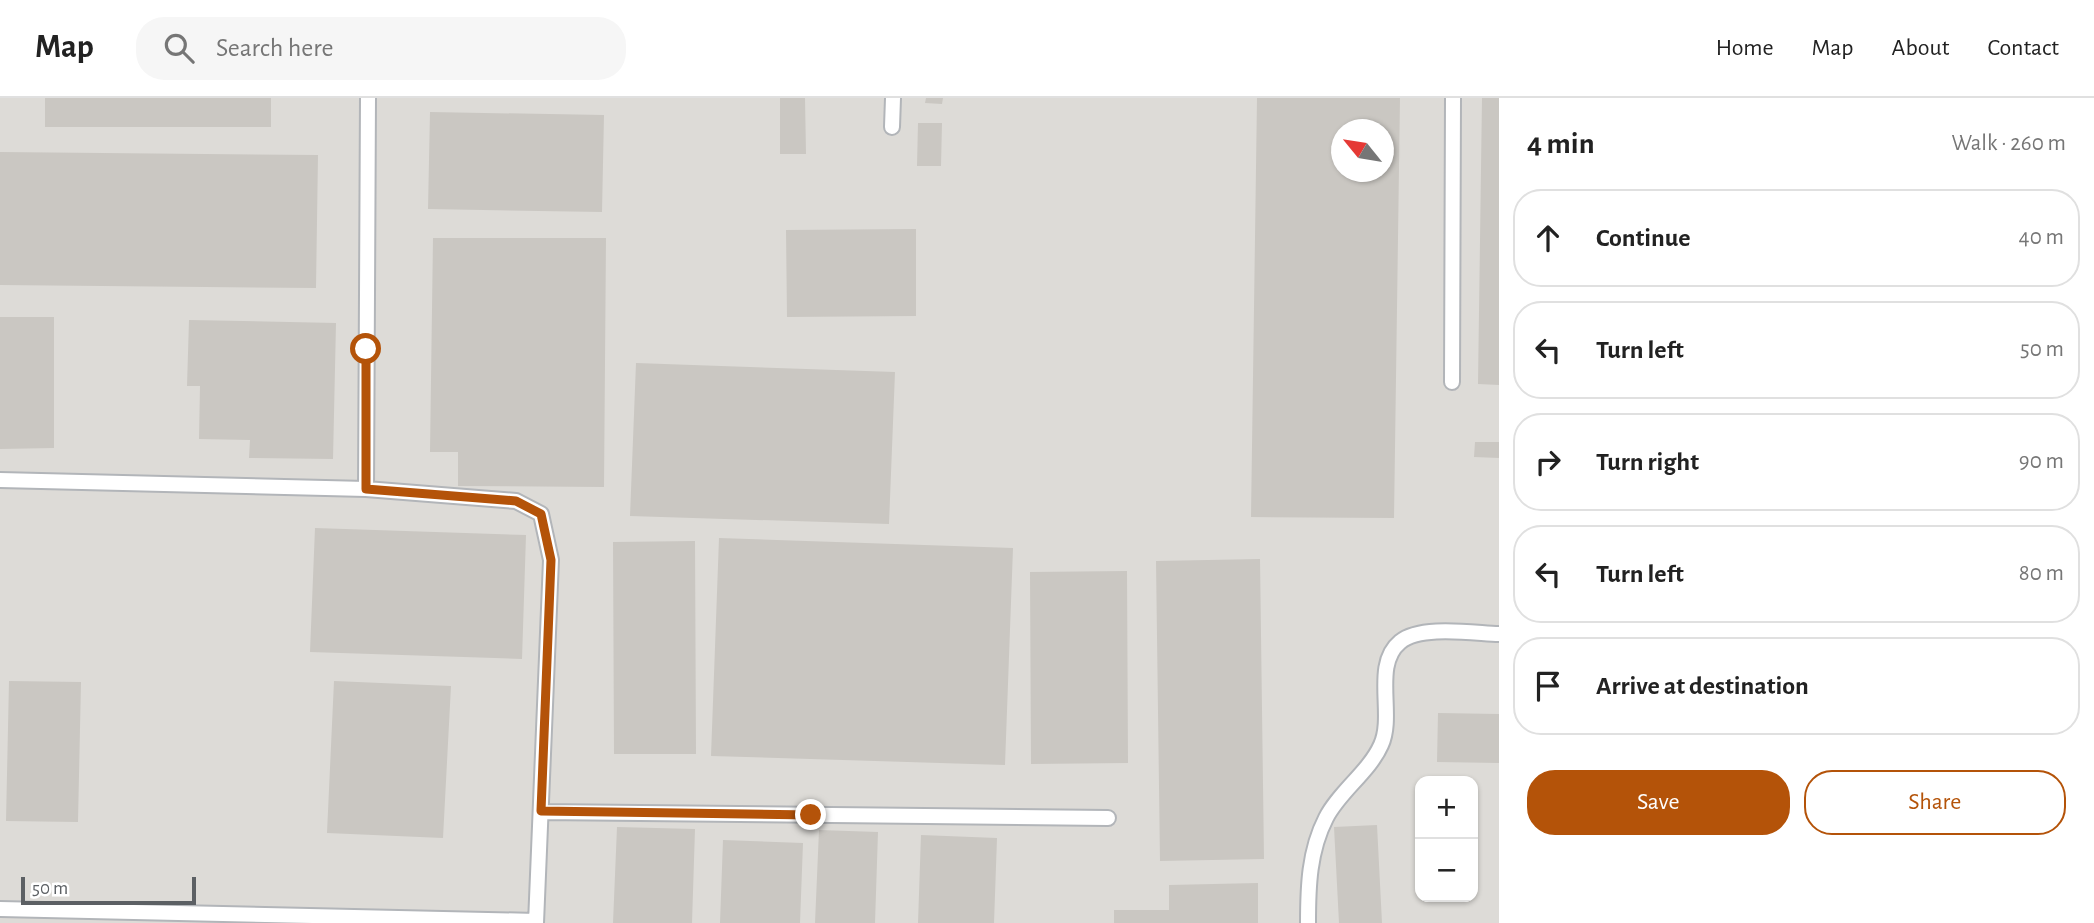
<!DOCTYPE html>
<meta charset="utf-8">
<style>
body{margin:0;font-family:"Alegreya Sans",sans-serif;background:#f6f6f6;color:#222}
.controls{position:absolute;right:21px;bottom:21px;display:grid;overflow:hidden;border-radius:14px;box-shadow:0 2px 5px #0004}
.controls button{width:63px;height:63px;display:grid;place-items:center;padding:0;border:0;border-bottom:2px solid #e0e0e0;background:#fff;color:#222;font:35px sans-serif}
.compass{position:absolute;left:1331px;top:21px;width:63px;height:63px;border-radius:50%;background:#fff;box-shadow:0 2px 5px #0004;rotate:300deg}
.scale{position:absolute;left:21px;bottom:18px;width:175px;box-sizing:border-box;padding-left:7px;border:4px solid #5c6064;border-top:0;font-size:19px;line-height:24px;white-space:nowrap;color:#5c6064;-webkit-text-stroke:5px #fff;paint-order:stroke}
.stop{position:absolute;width:21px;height:21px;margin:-16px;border:5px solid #b45309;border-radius:50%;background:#fff}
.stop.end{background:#b45309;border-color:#fff;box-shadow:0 2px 7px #0008}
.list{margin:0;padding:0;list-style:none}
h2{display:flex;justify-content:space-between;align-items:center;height:91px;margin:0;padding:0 28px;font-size:30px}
h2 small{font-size:23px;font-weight:400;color:#767676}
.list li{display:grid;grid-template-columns:46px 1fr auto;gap:21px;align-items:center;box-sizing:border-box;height:98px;margin:0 14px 14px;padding:0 14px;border:2px solid #e0e0e0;border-radius:28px}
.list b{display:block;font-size:26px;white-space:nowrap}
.list em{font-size:23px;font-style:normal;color:#767676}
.actions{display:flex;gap:14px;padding:21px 28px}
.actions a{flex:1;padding:16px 0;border:2px solid #b45309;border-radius:28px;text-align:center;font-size:24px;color:#b45309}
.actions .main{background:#b45309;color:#fff}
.icon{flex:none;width:38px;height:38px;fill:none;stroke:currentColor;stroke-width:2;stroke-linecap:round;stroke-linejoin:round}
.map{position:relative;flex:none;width:1499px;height:825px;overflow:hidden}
header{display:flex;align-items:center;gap:42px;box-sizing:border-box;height:98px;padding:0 35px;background:#fff;border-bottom:2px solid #e0e0e0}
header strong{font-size:33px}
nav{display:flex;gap:38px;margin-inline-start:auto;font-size:24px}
.search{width:490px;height:63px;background:#f6f6f6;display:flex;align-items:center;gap:18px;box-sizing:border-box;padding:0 24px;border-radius:28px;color:#767676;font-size:26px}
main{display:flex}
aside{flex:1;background:#fff}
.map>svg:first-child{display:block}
.industrial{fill:#dddbd7;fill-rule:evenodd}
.building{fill:#cac7c2;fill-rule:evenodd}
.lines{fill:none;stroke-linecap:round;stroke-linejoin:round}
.service-casing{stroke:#b2b5b9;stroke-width:18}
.service{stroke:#fff;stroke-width:14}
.route{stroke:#b45309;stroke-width:9}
</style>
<header>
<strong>Map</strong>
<div class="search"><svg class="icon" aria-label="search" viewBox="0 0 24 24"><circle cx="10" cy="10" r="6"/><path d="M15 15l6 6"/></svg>Search here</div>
<nav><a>Home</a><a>Map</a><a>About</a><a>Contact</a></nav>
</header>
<main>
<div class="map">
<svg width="1499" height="825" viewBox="0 0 1499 825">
<rect width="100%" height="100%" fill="#eeece5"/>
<!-- industrial -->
<path class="industrial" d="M0 0H1499V825H0ZM1342 32H1384V74H1342ZM1420 683H1473V799H1420Z"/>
<!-- building -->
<path class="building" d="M45 0H271V29H45Z
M780 0H805L806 56H780Z
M926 0H943L942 6 925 5Z
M1257 0H1400L1394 420 1251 419ZM1342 32H1384V74H1342Z
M1482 0H1499V287L1478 286Z
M430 14 604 17 602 114 428 111Z
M918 25H942L941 68H917Z
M0 54 318 57 316 190 0 187Z
M916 131V218L787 219 786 132Z
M433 140H606L604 389 458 388V354H430Z
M0 219H54V350L0 351Z
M189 222 336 225 333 361 249 360 250 342 199 341 200 288H187Z
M636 265 895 274 889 426 630 418Z
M1475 344H1499V360L1474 359Z
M315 430 526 437 522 561 310 554Z
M719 440 1013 450 1005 667 711 658Z
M695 443 696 656H614L613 444Z
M1260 461 1264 761 1160 763 1156 463Z
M1127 473 1128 665 1031 666 1030 474Z
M9 583 81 584 78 724 6 723Z
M334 583 451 588 443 740 327 735Z
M1438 615 1499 616V665L1437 664Z
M1377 727 1382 825H1339L1334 729Z
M617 729 695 731 692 825H613Z
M819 732 878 734 875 825H815Z
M921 737 997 740 994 825H918Z
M723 742 803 745 800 825H720Z
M1258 785V825H1114V812H1169V787Z"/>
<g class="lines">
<!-- service casing -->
<g class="service-casing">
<path id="service" d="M892 29 893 0
M1452 284 1453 0
M0 382 366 391 516 403 541 416 551 462 536 825
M366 391 368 0
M541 714 1108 720
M0 811 536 823
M1308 825C1308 789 1309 753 1326 720 1339 694 1369 674 1381 647 1395 617 1372 567 1400 544 1420 527 1472 535 1499 536"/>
</g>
<!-- service -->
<use href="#service" class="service"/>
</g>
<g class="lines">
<!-- route -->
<path class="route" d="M366 251V391L516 403 541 416 551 462 541 713 811 717"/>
</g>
</svg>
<div class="controls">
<button>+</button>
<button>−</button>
</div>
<svg class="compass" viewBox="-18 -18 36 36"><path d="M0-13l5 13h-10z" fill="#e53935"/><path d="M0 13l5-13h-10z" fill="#767676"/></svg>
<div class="scale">50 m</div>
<div class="stop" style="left:366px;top:251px"></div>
<div class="stop end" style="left:811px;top:717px"></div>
</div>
<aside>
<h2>4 min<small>Walk · 260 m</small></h2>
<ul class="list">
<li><svg class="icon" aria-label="ahead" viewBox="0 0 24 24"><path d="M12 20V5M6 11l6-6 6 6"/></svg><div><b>Continue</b></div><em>40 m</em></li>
<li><svg class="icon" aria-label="left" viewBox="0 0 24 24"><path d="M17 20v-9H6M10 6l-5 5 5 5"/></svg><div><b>Turn left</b></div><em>50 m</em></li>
<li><svg class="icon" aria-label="right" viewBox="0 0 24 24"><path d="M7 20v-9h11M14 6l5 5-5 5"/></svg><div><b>Turn right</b></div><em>90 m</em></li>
<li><svg class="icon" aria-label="left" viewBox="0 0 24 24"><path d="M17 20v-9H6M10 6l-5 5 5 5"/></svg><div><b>Turn left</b></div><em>80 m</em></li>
<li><svg class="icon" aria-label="arrive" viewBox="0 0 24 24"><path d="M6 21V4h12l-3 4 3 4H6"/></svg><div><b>Arrive at destination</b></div></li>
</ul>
<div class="actions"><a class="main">Save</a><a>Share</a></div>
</aside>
</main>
